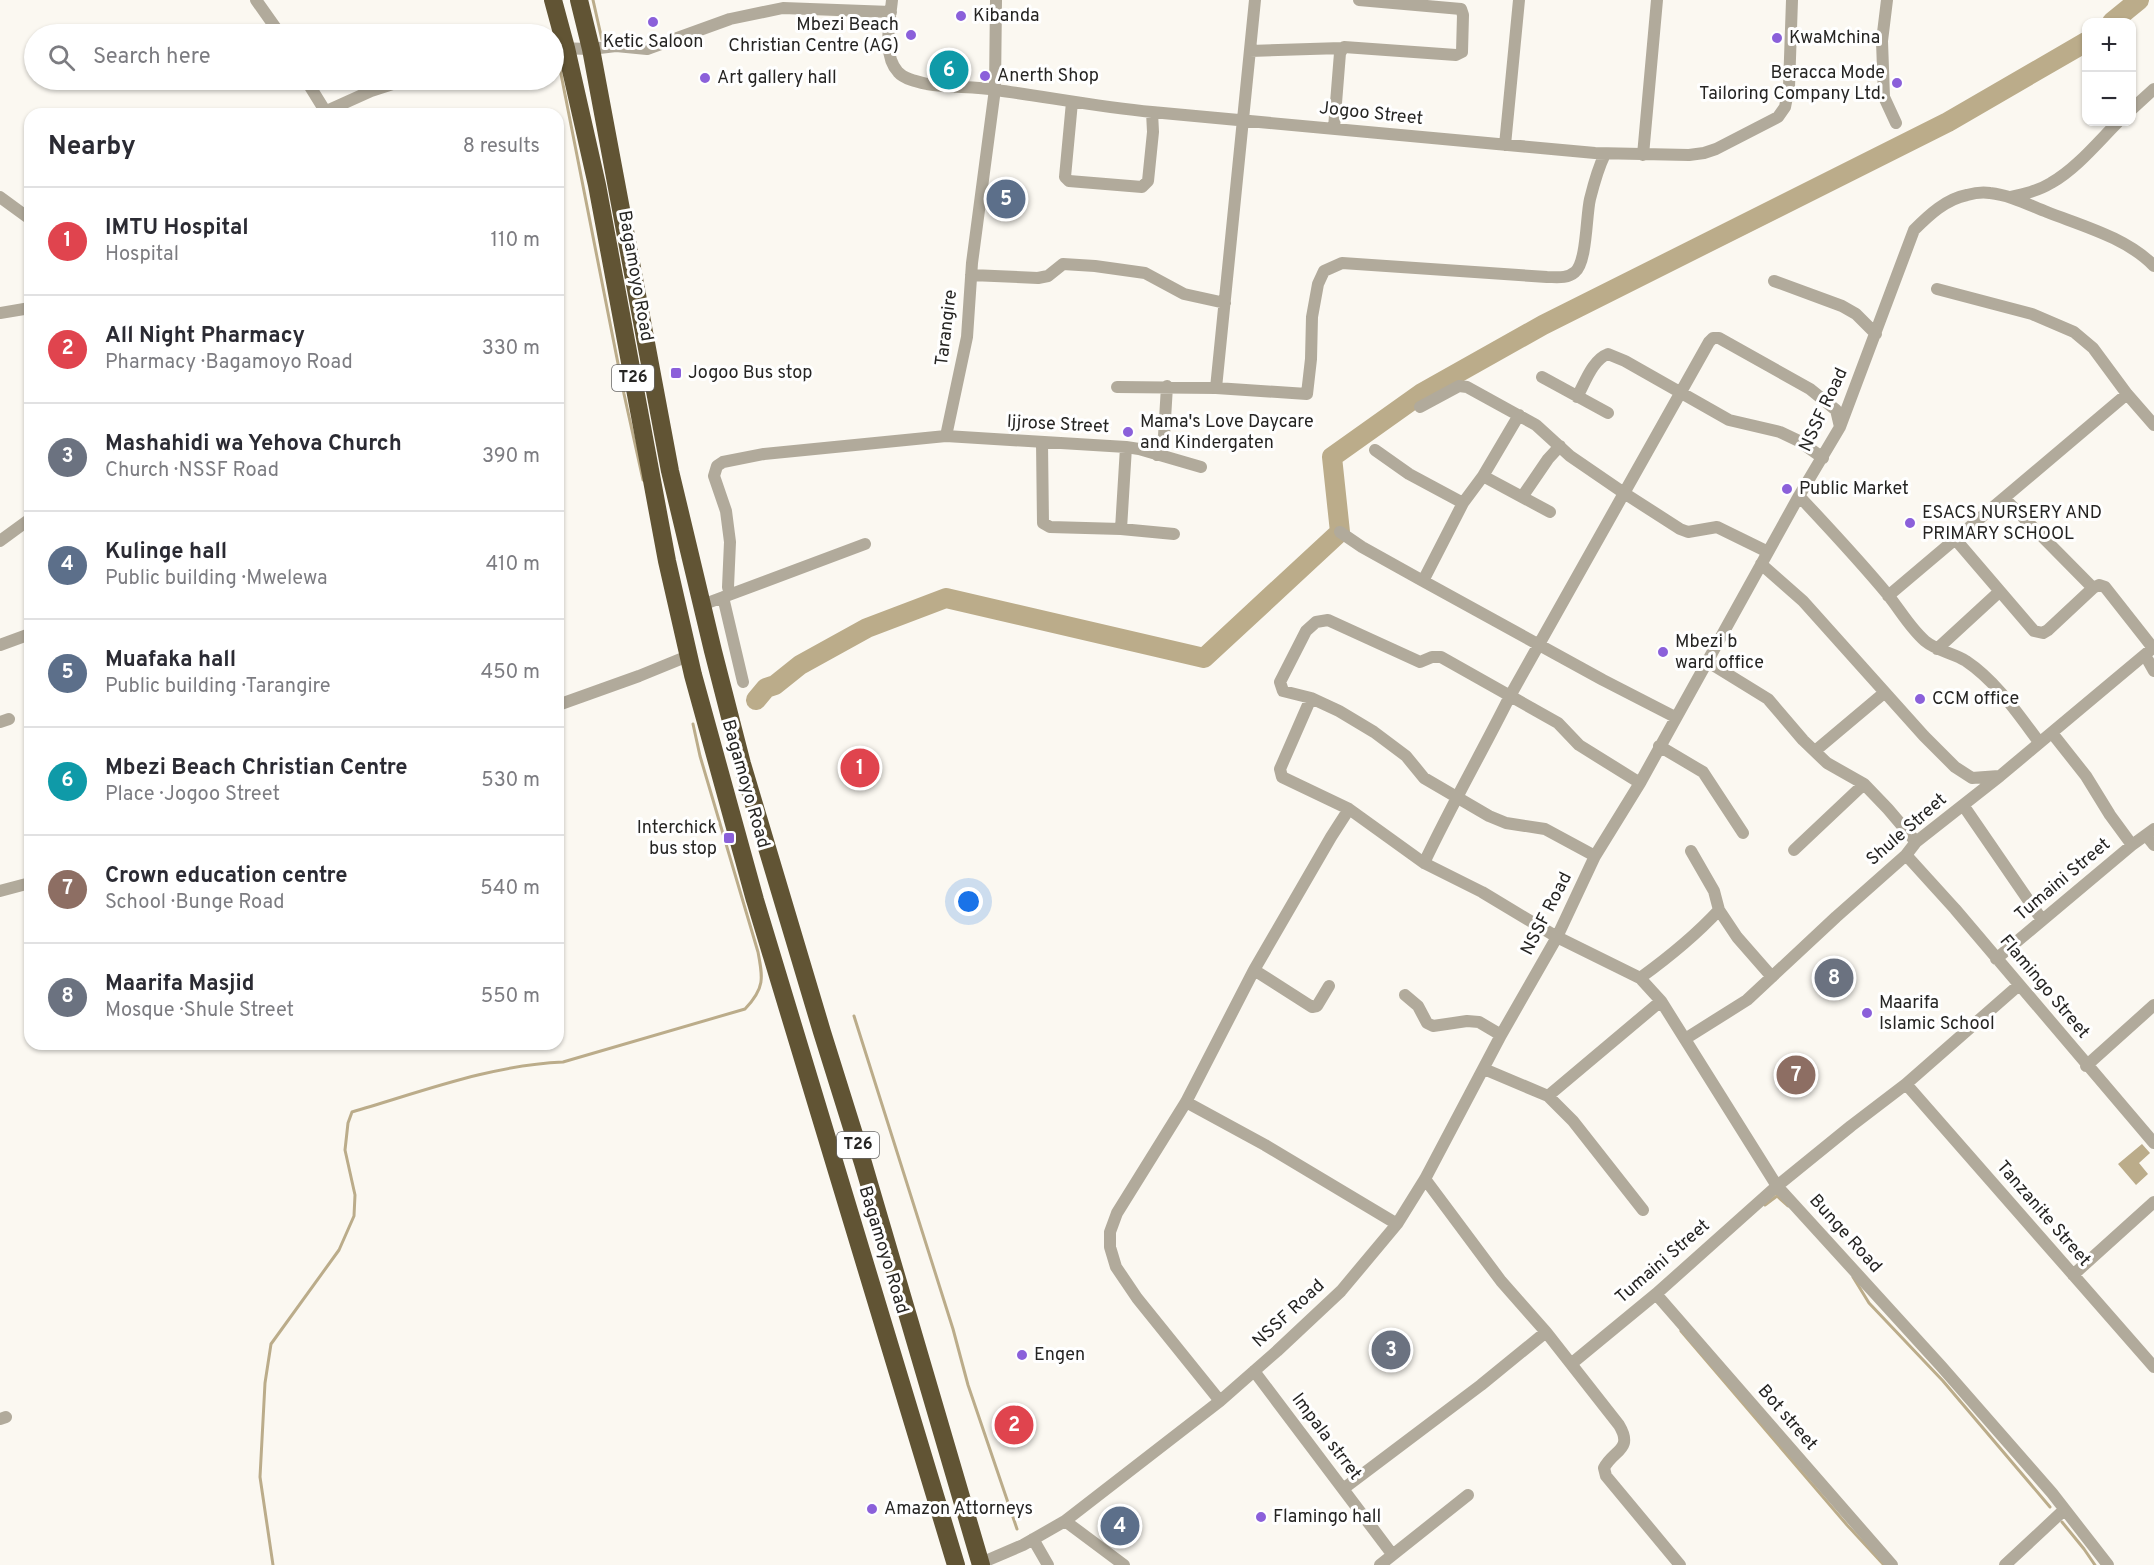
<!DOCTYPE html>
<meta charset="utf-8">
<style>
body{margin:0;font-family:Overpass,sans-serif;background:#f2f2f3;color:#2b2b33}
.controls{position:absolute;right:18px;top:18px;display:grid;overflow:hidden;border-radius:12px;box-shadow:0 2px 4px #0004}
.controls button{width:54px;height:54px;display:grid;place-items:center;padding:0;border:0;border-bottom:2px solid #e1e1e2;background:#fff;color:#2b2b33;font:30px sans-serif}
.you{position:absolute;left:969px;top:902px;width:21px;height:21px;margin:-15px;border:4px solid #fff;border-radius:50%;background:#1a73e8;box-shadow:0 0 0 9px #1a73e833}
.badge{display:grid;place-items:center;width:39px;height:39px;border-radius:50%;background:#b45309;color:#fff;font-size:20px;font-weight:700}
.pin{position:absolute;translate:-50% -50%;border:3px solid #fff;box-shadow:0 2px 6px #0006}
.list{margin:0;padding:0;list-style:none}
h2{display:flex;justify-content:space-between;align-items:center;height:78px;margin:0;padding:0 24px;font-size:26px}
h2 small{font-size:20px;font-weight:400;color:#7c7c81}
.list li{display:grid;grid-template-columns:39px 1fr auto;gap:18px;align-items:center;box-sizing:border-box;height:108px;padding:0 24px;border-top:2px solid #e1e1e2}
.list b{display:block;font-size:22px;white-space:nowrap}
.list p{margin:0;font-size:20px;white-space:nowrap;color:#7c7c81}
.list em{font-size:20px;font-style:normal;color:#7c7c81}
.icon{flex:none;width:33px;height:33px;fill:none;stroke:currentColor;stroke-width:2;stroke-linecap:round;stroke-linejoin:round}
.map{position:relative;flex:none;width:2154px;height:1565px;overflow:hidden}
.search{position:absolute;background:#fff;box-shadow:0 2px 4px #0004;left:24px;top:24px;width:540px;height:66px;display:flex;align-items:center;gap:15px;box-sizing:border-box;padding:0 21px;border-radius:33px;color:#7c7c81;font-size:22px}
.panel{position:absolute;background:#fff;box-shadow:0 2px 4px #0004;left:24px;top:108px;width:540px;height:942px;border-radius:18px}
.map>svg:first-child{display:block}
.water{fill:#bbac8a}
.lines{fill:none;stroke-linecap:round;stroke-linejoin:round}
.stream{stroke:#bbac8a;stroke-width:3}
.river{stroke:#bbac8a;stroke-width:20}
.street{stroke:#b1aa9b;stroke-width:12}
.highway{stroke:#615434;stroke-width:18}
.poi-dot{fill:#8b60da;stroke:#fff;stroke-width:2}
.labels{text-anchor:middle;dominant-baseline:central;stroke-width:6;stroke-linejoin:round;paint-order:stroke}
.shield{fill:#fff;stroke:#676665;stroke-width:1.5}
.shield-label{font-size:16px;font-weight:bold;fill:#262523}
.poi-label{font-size:18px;fill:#262523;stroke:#fff;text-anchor:start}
.street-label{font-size:18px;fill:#262523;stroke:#fff}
</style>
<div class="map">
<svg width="2154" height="1565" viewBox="0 0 2154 1565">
<rect width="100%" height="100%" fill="#fbf8f1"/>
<!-- water -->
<path class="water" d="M2142 1144 2150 1153 2139 1163 2148 1174 2136 1185 2118 1164Z"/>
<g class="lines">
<!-- stream -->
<path class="stream" d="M593 0 602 40
M559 64 624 394 643 480
M854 1016 953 1329 968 1385 1017 1529
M1765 1205 1777 1196 1788 1206
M1853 1277 1869 1303 1943 1381 2050 1507
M1681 1331 1847 1525 1884 1565
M2062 1522 2084 1549 2095 1565
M273 1565 260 1477 265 1383 271 1344 339 1250 354 1216 355 1195 345 1150 348 1123 352 1112C421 1092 491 1065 563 1062L745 1009C765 988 763 978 758 952L700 756 693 724"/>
<!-- river -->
<path class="river" d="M2112 22 2139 0
M756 700 766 688 775 685 800 665 867 628 946 598 1204 658 1340 532 1332 457 1422 393 1543 325 1948 122 2086 42"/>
<!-- street -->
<path class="street" d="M256 0 280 34
M892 0C890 21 882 55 898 72 904 79 918 82 927 84 950 88 974 86 996 90 1048 97 1099 107 1152 112L1595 153 1689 155 1704 153 1716 149 1778 117 1785 107 1789 87 1792 0
M1887 0 1882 41 1884 97 1896 123
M554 48 591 49 616 46 647 49 730 19 783 8 891 12
M1250 51 1342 48
M306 80 327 114
M1072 102 1065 177 1069 181 1142 187 1148 181 1153 132 1152 112
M2132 109 2154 89
M320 114 371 91 405 80
M1334 128 1340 53 1344 47 1456 55 1462 52 1463 15 1461 9 1359 0
M1505 145 1519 0
M1643 155 1657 0
M0 197 30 219
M2010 197C2024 194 2038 191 2051 183 2076 169 2098 142 2118 122
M971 275 1038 278 1048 276 1063 264 1095 266 1145 273 1184 294 1225 303
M1774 281 1842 306 1856 314 1876 334
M1937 289 2032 314 2074 332 2093 348 2127 394 2154 425
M0 313 30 308
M1542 377 1608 413
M1117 387 1216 388 1307 394 1311 359 1312 317 1318 284 1324 271 1342 263 1547 277C1556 277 1567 279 1575 272 1587 262 1586 216 1590 199 1594 183 1598 168 1605 154
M1216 388 1255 0
M1577 397C1585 383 1592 360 1608 354L1625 361 1729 420 1780 432 1799 441 1823 458
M1420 407 1459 386 1467 387 1536 425 1570 456 1624 493 1680 529 1688 532 1717 527 1768 552
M1519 415 1483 476 1463 503 1423 581 1603 680 1675 717
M946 436 1126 447 1139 449 1201 467
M1042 443 1043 523 1050 527 1121 529 1174 534
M1375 450 1409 474 1463 503
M1157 455 1164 436 1167 386
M1483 476 1550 512
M1799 496C1829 528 1860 561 1888 595 1900 610 1910 628 1925 641 1937 651 1953 653 1966 661 1996 681 2018 714 2039 742
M1522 497 1548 459 1560 446
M2005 499 2093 588
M1121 529 1126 447
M1340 532 1362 547 1423 581
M1956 540 2034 631 2043 633 2048 630 2093 588 2099 585 2105 587 2153 648
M0 541 30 519
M1761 564 1803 601 1924 736 1955 767 1972 778 1999 776
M730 594 728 587 730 542 726 511 714 476 717 466 723 462 764 454 946 436 967 337 972 263 995 89 996 0
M1888 596 2127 394
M723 597 743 682
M702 605 865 544
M0 645 30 634
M1937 649 1999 592
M2145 655 2154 671
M1708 662 1768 699 1803 740 1827 763 1864 784 1888 809 1916 842
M1311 698 1280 769 1282 777 1349 809 1424 863 1482 892 1557 937 1640 978 1661 1001 1777 1186 1941 1366 2052 1493 2108 1565
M558 705 639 676 688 656
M0 722 9 719
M2052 733 2086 776 2110 815 2132 845
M1659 746 1703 772 1743 833
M1815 751 1884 693
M1963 805 2042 920
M2146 835 2154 845
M1794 850 1864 784
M1906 855 1955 909 2154 1143
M1595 856 1545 829 1506 823 1489 816 1424 778 1406 756 1374 732 1339 711 1311 698 1283 691 1280 682 1306 631 1316 622 1328 620 1420 662 1432 657H1441L1558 723 1579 745 1640 783
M1424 863C1451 806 1482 752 1510 696L1709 342 1713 338H1719L1810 389 1836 410 1840 427
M0 891 30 883
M1719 910 1737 937 1772 977
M1996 959 2132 845 2154 829
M1254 970 1312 1007 1317 1006 1329 986
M1640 978C1669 957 1695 936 1719 910L1714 891 1691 851
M1405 995 1418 1006 1427 1023 1433 1026 1467 1021 1479 1022 1501 1035
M1685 1039 1747 1000 1836 917 1906 855 1916 842 2000 776 2154 647
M2086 1066 2154 1005
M1484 1069 1548 1096 1573 1121 1643 1210
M1906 1084 2154 1367
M1548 1096 1661 1001
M1186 1102 1265 1145 1397 1224
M1425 1179 1501 1281 1546 1332 1619 1425C1634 1450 1613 1450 1604 1468L1606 1476 1680 1565
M2073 1275 2154 1202
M1656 1294 1892 1565
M1571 1364 1656 1294 1777 1186 1851 1126 1906 1084 2019 985
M1254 1371 1392 1554
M1220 1401 1137 1298 1116 1267 1110 1247V1232L1117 1213 1186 1102 1254 970 1331 837 1349 809
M0 1419 6 1417
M1343 1489 1481 1385 1546 1332
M1065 1521 1124 1565
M1033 1539 1048 1565
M981 1563 1023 1545 1065 1521 1220 1401 1277 1351 1341 1291 1397 1224 1425 1179 1501 1035 1557 937 1595 856 1640 783 1799 496 1840 427 1914 230C1929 215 1946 199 1967 195 1974 193 1984 192 1990 193 2010 195 2029 205 2047 212 2083 226 2127 238 2154 266
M1380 1565 1468 1495
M2005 1565 2064 1510"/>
<!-- highway -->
<path class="highway" d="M553 0 566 48 597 185 667 561 693 675 755 900 956 1565
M579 0 591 49 670 471 713 651 742 764 822 1032 863 1163 981 1565"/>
</g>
<!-- markers -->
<g class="poi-dot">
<circle cx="961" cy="16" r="6"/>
<circle cx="653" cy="22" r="6"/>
<circle cx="911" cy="35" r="6"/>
<circle cx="1777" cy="38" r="6"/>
<circle cx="985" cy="76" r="6"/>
<circle cx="705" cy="78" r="6"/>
<circle cx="1897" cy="83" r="6"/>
<rect x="670" y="367" width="12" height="12" rx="3"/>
<circle cx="1128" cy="432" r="6"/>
<circle cx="1787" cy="489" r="6"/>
<circle cx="1910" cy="523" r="6"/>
<circle cx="1663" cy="652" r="6"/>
<circle cx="1920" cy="699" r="6"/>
<rect x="723" y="832" width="12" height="12" rx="3"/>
<circle cx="1867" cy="1013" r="6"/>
<circle cx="1022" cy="1355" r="6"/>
<circle cx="872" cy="1509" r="6"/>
<circle cx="1261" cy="1517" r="6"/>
</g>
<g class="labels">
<!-- shield labels -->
<g class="shield">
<rect x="612" y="365" width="42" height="26" rx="4.5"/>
<rect x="837" y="1132" width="42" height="26" rx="4.5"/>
</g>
<g class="shield-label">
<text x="633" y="378">T26</text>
<text x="858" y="1145">T26</text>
</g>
<!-- poi labels -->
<g class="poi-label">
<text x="973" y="16">Kibanda</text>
<text x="899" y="25" text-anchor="end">Mbezi Beach<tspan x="899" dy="21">Christian Centre (AG)</tspan></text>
<text x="1789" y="38">KwaMchina</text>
<text x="653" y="42" text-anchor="middle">Ketic Saloon</text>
<text x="1885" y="73" text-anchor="end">Beracca Mode<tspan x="1885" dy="21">Tailoring Company Ltd.</tspan></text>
<text x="997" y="76">Anerth Shop</text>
<text x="717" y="78">Art gallery hall</text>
<text x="688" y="373">Jogoo Bus stop</text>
<text x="1140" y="422">Mama's Love Daycare<tspan x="1140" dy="21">and Kindergaten</tspan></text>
<text x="1799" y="489">Public Market</text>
<text x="1922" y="513">ESACS NURSERY AND<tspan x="1922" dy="21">PRIMARY SCHOOL</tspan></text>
<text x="1675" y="642">Mbezi b<tspan x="1675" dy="21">ward office</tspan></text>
<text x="1932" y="699">CCM office</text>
<text x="717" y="828" text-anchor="end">Interchick<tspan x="717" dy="21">bus stop</tspan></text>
<text x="1879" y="1003">Maarifa<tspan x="1879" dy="21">Islamic School</tspan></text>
<text x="1034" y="1355">Engen</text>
<text x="884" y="1509">Amazon Attorneys</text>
<text x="1273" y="1517">Flamingo hall</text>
</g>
<!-- street labels -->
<g class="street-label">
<text transform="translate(1371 114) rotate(6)">Jogoo Street</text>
<text transform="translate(635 276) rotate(80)">Bagamoyo Road</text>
<text transform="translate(947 328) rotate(-83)">Tarangire</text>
<text transform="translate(1824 410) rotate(-65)">NSSF Road</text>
<text transform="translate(1058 425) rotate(3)">Ijjrose Street</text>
<text transform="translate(745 784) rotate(74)">Bagamoyo Road</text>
<text transform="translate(1907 830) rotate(-41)">Shule Street</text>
<text transform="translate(2063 880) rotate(-40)">Tumaini Street</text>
<text transform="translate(1547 914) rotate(-63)">NSSF Road</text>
<text transform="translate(2044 987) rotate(50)">Flamingo Street</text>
<text transform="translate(2043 1214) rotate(49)">Tanzanite Street</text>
<text transform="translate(1845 1234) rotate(48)">Bunge Road</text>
<text transform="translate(883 1250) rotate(73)">Bagamoyo Road</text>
<text transform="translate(1663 1262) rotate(-41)">Tumaini Street</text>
<text transform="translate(1289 1314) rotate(-43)">NSSF Road</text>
<text transform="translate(1787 1418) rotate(49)">Bot street</text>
<text transform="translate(1326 1437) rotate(53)">Impala strret</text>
</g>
</g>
</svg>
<div class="controls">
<button>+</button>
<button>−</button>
</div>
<div class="you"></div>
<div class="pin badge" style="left:860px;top:768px;background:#e0444e">1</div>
<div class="pin badge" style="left:1014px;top:1425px;background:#e0444e">2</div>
<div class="pin badge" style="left:1391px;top:1350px;background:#6b7280">3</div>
<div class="pin badge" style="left:1120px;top:1526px;background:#5c6f8a">4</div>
<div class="pin badge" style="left:1006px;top:199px;background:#5c6f8a">5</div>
<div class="pin badge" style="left:949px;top:70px;background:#0f9aa8">6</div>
<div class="pin badge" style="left:1796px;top:1075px;background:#8d6e63">7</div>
<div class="pin badge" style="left:1834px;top:978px;background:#6b7280">8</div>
<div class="search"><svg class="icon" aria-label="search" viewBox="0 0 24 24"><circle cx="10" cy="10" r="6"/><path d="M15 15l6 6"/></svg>Search here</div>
<section class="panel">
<h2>Nearby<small>8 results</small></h2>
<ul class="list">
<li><span class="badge" style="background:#e0444e">1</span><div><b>IMTU Hospital</b><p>Hospital</p></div><em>110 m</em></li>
<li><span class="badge" style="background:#e0444e">2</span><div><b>All Night Pharmacy</b><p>Pharmacy · Bagamoyo Road</p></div><em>330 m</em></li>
<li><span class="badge" style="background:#6b7280">3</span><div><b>Mashahidi wa Yehova Church</b><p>Church · NSSF Road</p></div><em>390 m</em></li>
<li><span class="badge" style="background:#5c6f8a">4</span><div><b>Kulinge hall</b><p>Public building · Mwelewa</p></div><em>410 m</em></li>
<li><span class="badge" style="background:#5c6f8a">5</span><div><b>Muafaka hall</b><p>Public building · Tarangire</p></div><em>450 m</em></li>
<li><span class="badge" style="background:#0f9aa8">6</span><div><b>Mbezi Beach Christian Centre</b><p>Place · Jogoo Street</p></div><em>530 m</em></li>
<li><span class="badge" style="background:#8d6e63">7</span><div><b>Crown education centre</b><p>School · Bunge Road</p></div><em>540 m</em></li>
<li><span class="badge" style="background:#6b7280">8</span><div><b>Maarifa Masjid</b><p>Mosque · Shule Street</p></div><em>550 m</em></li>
</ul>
</section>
</div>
